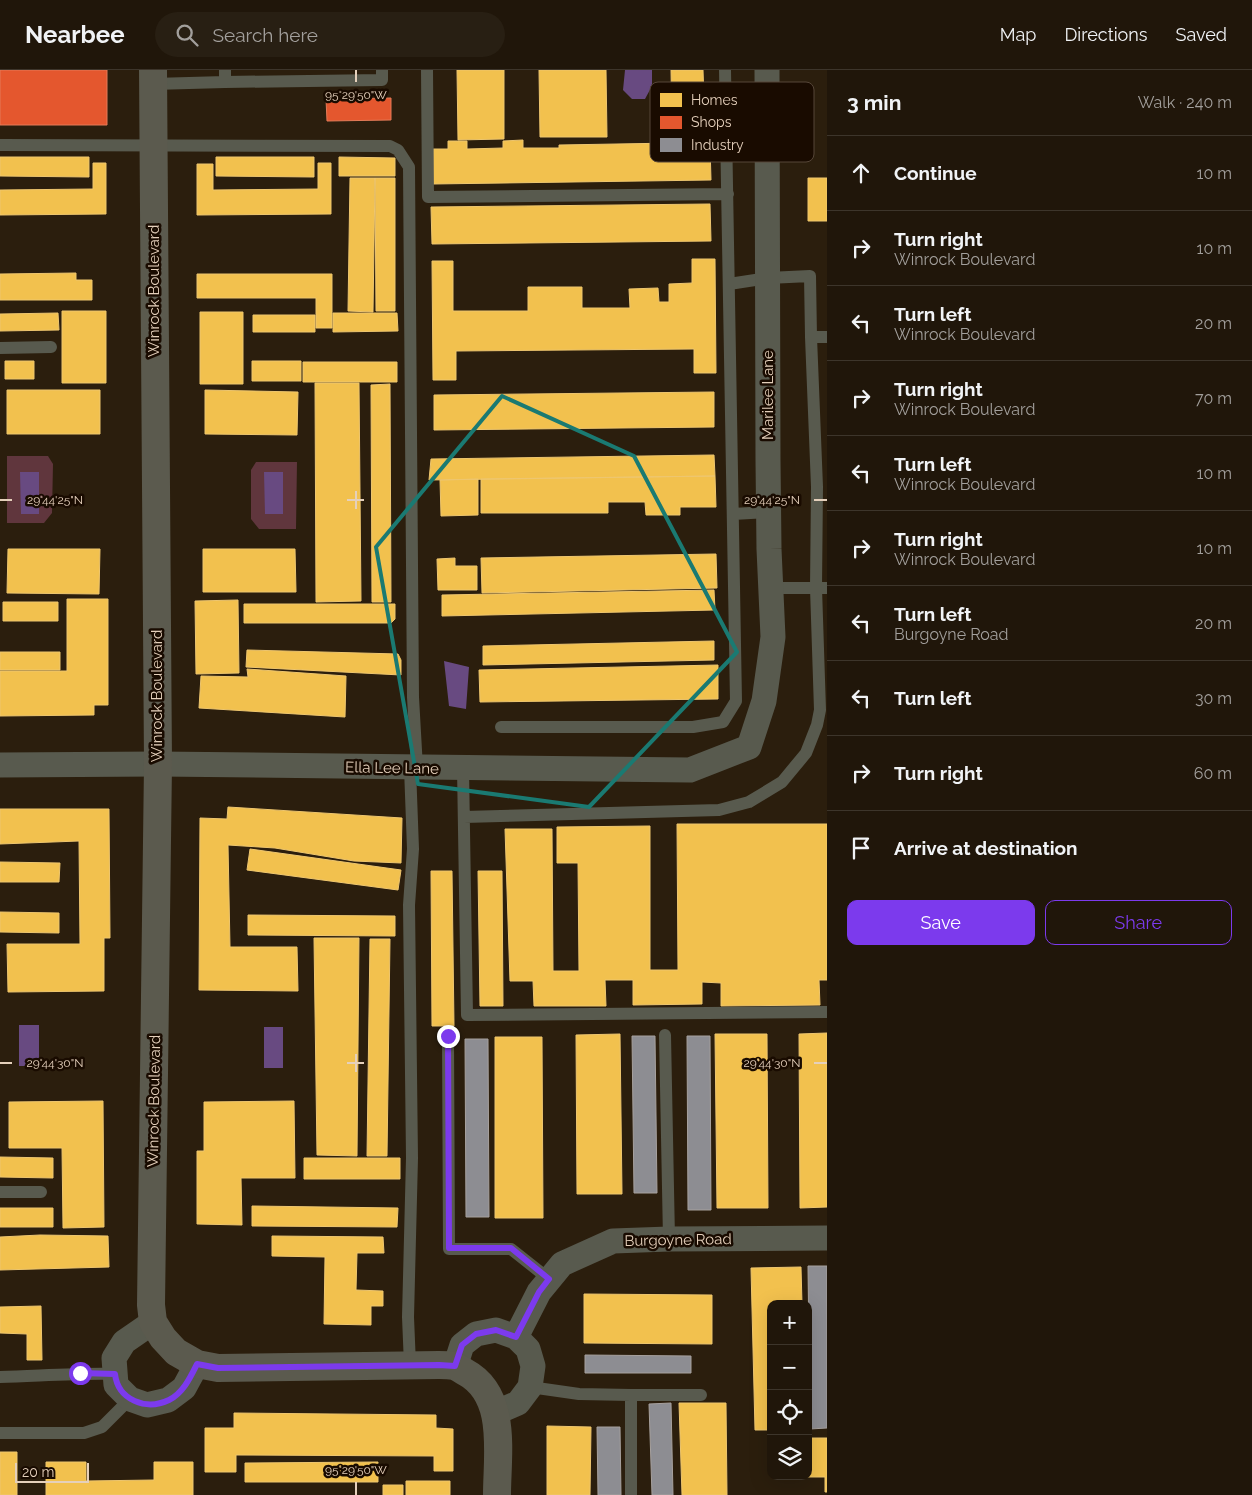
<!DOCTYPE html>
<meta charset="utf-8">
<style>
body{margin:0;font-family:Raleway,sans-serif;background:#281f13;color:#f1f3f6}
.controls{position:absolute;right:15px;bottom:15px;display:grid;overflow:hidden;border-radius:10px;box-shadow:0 5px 20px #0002}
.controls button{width:45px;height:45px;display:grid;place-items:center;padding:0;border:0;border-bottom:1px solid #3d352b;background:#20160a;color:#f1f3f6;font:25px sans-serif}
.scale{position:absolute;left:15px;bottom:12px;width:74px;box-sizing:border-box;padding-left:5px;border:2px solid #e5d0bb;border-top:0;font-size:14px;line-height:18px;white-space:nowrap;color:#e5d0bb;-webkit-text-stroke:4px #190b00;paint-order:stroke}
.stop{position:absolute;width:15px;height:15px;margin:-11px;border:4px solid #7c3aed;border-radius:50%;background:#fff}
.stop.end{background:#7c3aed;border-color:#fff;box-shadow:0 1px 5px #0008}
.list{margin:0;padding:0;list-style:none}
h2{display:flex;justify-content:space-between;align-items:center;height:65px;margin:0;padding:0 20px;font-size:21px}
h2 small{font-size:16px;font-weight:400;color:#a29f9c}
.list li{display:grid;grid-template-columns:32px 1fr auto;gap:15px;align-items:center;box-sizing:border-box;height:75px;padding:0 20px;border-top:1px solid #3d352b}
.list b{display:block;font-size:19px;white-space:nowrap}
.list p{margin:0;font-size:16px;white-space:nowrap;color:#a29f9c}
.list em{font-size:16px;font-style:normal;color:#a29f9c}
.actions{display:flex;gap:10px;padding:15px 20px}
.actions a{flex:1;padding:11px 0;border:1px solid #7c3aed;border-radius:10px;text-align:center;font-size:18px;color:#7c3aed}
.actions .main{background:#7c3aed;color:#fff}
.icon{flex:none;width:28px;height:28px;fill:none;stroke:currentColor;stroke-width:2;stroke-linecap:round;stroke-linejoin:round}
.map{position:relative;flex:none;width:827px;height:1425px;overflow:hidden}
header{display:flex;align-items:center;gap:30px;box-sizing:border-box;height:70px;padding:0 25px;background:#20160a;border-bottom:1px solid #3d352b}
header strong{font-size:24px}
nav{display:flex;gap:28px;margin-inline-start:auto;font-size:18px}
.search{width:350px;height:45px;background:#281f13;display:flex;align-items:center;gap:12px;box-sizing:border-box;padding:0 18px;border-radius:28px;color:#a29f9c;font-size:19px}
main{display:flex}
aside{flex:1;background:#20160a}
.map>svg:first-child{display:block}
.green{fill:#60363d}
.water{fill:#684a81}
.homes{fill:#f2c14e;stroke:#eec66f}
.shops{fill:#e4572e;stroke:#e47b58}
.industry{fill:#8d8d92;stroke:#a7a19e}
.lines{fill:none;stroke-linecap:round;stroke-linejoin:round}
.lane{stroke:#585a4e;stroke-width:12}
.street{stroke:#585a4e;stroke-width:25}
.secondary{stroke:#5b5a4e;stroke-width:28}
.route{stroke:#7c3aed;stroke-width:6}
.marked{fill:none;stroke:#1a7a72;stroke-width:4;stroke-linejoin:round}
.ticks{fill:none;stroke:#e5d0bb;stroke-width:2}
.labels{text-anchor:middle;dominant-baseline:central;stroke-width:5;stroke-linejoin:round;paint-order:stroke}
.street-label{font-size:15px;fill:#e5d0bb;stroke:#190b00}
.key{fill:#190b00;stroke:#564638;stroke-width:1}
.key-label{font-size:14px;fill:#e5d0bb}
.ticks-label{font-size:12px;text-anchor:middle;fill:#e5d0bb;stroke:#190b00;stroke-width:5;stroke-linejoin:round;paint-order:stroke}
</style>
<header>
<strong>Nearbee</strong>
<div class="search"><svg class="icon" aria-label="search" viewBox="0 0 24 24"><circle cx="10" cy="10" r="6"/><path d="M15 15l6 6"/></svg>Search here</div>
<nav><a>Map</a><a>Directions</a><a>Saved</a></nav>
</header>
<main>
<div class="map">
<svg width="827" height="1425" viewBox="0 0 827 1425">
<rect width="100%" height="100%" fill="#2b1e0d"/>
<!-- green -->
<path class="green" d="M7 386H48L53 394 52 443 44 453H7Z
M256 392H297L296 459H259L251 449V400Z"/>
<!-- water -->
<path class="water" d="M625 0H652V16L645 29H632L623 20Z
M20 402H39V444H21Z
M264 402H283V444H265Z
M444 591 469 597 466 639 449 636Z
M19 955H39V996H19Z
M264 957H283V998H264Z"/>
<!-- homes -->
<path class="homes" d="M457 0H504V69L458 70Z
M539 0H606L607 67H540Z
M671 0H703L705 59H672Z
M693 68V76H710L711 110 433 114V79H448V71H467V79L503 78V71L523 70V78H559V75L674 73 673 69Z
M0 87H89V107L0 106Z
M216 87H314V107L216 106Z
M339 87 395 88V106H339Z
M93 93H106V144L0 145V120L93 119Z
M318 93H331V144L197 145V94H213V120L318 119Z
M350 108H375L373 242 348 241Z
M375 108H395V241H376Z
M808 108H827V151H808Z
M710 134 711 171 432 174 431 137Z
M692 189H715L716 303H694V279L456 281V310H433L432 191H453V241H528V217H582V238H630L629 219 658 218 659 232H669V214L692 213Z
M76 203V210H92V230H0V204Z
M197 204H332V258H316V228H197Z
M62 241H106V313H62Z
M200 242H243V314H200Z
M58 243 59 260 0 261V244Z
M333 243H397L398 261 333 262Z
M253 245H315V262H253Z
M5 291H34V309H5Z
M252 291H301V311H252Z
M303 292H397V312H303Z
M315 313H359L361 531 316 532Z
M390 314 391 532H372L371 315Z
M7 320H100V364H7Z
M205 320 298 322 297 365 205 364Z
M714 322V357L434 360V325Z
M714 385 715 406 429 410 431 389Z
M715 406 716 437H680V445H646L645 432H608V443H481V409Z
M478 409V445L441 446 440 410Z
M8 479H100L99 524 7 523Z
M203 479H295L296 522H203Z
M716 484 717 518 482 523 481 488Z
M455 488V496H477V520H438L437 489Z
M714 520 715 540 442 546V525Z
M67 529H108V635H94V645L0 646V601H67Z
M238 530 239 603 196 604 195 531Z
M3 532H58V551H3Z
M244 534H395V549L391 553H244Z
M714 571V590L483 595V576Z
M247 580 398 584 401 590V605L246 597Z
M0 582H60V600H0Z
M718 595V629L480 632 479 600Z
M247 599 346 606 345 647 199 638 201 606 248 607Z
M228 737 402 748 401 793 354 791 275 778 228 775 230 877H297L298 921 199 920 200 748 227 749Z
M0 739H109L110 868H104V921L8 922 7 874H80L79 771 0 774Z
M677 754H827V910H819L820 935 721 936V913L702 912V934L633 935V910H605L606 936H534L533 911H510L505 759H552L553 901H579L578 793H557V757L650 756V900H678Z
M250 779 401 800 398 820 247 800Z
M0 792 60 793 59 812H0Z
M431 801H452L454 956H432Z
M478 801H502L503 936H480Z
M0 842 59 843V863L0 862Z
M248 845 395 846V866L248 865Z
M314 868H359L357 1086 317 1085Z
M370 869H390L387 1086H367Z
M827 963V1137L800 1138 799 964Z
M620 964 622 1124H577L576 965Z
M715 964H767L768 1138H717Z
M495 967H542L543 1148H495Z
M103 1031 104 1157 63 1158 62 1078H9V1032Z
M294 1031 295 1108H241L242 1155 197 1154V1081H204V1032Z
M0 1087 53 1088V1108L0 1107Z
M304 1088H400V1109H304Z
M252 1136 398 1138 397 1157 252 1156Z
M0 1138H53V1157H0Z
M40 1165 108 1166 109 1197 0 1200V1167Z
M272 1166 383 1167 384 1183H357L356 1220 383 1221V1236H371V1255L324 1254 325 1187 272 1186Z
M801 1197 802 1234H771V1360H755L751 1198Z
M584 1224 712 1225V1274L584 1273Z
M41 1236 42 1290H27V1264L0 1263V1237Z
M679 1333H726L727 1425H682Z
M234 1343 436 1345V1358L453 1359V1401H434V1386L236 1385V1402H205V1358H234Z
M547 1356 591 1357 590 1425H547Z
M808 1368H827V1422H825V1407H807L808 1406Z
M0 1382H17V1425H0Z
M46 1392H86V1411L154 1410V1392H193V1425H46Z
M378 1392V1412H245V1393Z
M406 1411H450V1425H406Z
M383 1415H403V1425H383Z"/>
<!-- shops -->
<path class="shops" d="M0 0H107V55H0Z
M391 28V50L327 51 326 29Z"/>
<!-- industry -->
<path class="industry" d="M632 966H655L657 1123H634Z
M687 966H710L711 1140H688Z
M465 969H488L489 1147H466Z
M808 1196H827V1358L810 1359Z
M585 1285 691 1286V1303H585Z
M671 1333 673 1425H652L649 1334Z
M597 1357H620L621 1425H598Z"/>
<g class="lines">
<!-- lane -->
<path class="lane" d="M427 0 428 127 728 124
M225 12 382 10V0
M153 14 225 12V0
M0 75 390 76 398 80 409 97 413 627 417 698
M729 214 768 208 810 206 811 267H827
M0 278 51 277
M733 444 769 442
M771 518H827
M501 657H693L723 652 736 631 725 0
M463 698 467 945 827 942
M464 747 719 740 749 732 782 712 806 683 817 655 820 640 816 518 817 417 811 267
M665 965 669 1169
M448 966 449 1179H511L549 1209
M0 1122H41
M410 1295 408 1247 412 1088 409 835 413 779 410 698
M0 1307C39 1306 77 1303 115 1304
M530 1317 579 1324 631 1325H701
M631 1325V1425
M0 1363H84L102 1357 130 1329"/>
<!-- street -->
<path class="street" d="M0 695 158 694 690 700 749 677 764 631 773 567 769 479 768 390 767 0
M153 1252 124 1272 114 1288 116 1315 130 1329 147 1335 168 1330 184 1318 197 1294
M516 1267 539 1222 562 1194 613 1171 669 1169 827 1168
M455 1297 462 1275 476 1264 496 1260 516 1267 528 1279 533 1296 530 1317 518 1333 495 1343"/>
<!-- secondary -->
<path class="secondary" d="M153 0 158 694 151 1235 153 1252 163 1268 176 1282 197 1294 218 1298 439 1295C444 1295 449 1295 454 1296 458 1297 461 1300 465 1302 508 1325 497 1384 497 1425"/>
</g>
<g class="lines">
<!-- route -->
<path class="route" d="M80 1303 115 1304C118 1330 146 1341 169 1330 183 1323 190 1308 197 1294L218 1298 439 1295 455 1296 462 1275 476 1264 496 1260 516 1267 539 1222 549 1209 511 1178H449L448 966"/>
</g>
<!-- marked area -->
<path class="marked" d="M502 326 634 386 737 582 589 737 418 714 376 477Z"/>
<!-- ticks -->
<path class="ticks" d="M356 0V12M356 421V439M0 430H12M347 430H364M814 430H827M356 984V1002M0 993H12M347 993H364M814 993H827M356 1412V1425"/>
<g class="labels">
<!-- street labels -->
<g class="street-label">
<text transform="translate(154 221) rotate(-90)">Winrock Boulevard</text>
<text transform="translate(768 325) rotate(-90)">Marilee Lane</text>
<text transform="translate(157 626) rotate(-90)">Winrock Boulevard</text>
<text transform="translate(392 698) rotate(1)">Ella Lee Lane</text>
<text transform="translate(154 1031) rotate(-89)">Winrock Boulevard</text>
<text transform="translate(678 1170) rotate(-1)">Burgoyne Road</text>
</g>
</g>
<!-- legend -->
<rect x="650" y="12" width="164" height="80" rx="8" class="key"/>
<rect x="660" y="23" width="22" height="14" fill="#f2c14e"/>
<rect x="660" y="46" width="22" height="13" fill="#e4572e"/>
<rect x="660" y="68" width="22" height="14" fill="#8d8d92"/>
<g class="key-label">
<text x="691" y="35">Homes</text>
<text x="691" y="57">Shops</text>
<text x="691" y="80">Industry</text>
</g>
<g class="ticks-label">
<text x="356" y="29">95°29'50"W</text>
<text x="772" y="434">29°44'25"N</text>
<text x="55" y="434">29°44'25"N</text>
<text x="772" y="997">29°44'30"N</text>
<text x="55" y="997">29°44'30"N</text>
<text x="356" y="1404">95°29'50"W</text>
</g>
</svg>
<div class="controls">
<button>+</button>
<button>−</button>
<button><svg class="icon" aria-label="locate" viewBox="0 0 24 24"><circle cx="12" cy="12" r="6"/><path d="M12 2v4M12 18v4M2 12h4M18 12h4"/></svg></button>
<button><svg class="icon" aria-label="layers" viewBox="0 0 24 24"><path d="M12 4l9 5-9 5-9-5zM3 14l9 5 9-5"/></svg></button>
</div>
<div class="scale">20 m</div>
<div class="stop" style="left:80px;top:1303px"></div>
<div class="stop end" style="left:448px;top:966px"></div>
</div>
<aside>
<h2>3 min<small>Walk · 240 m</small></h2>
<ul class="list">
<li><svg class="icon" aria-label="ahead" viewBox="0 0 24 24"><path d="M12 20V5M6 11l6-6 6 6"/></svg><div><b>Continue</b></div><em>10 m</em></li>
<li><svg class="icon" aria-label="right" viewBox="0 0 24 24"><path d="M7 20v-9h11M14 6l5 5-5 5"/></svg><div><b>Turn right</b><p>Winrock Boulevard</p></div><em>10 m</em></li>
<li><svg class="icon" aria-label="left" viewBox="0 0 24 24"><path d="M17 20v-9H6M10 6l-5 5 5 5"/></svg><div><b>Turn left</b><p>Winrock Boulevard</p></div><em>20 m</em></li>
<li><svg class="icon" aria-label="right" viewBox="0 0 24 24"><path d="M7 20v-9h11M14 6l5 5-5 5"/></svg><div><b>Turn right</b><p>Winrock Boulevard</p></div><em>70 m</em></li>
<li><svg class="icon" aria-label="left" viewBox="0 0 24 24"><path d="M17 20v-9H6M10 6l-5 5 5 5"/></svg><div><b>Turn left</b><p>Winrock Boulevard</p></div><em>10 m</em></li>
<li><svg class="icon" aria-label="right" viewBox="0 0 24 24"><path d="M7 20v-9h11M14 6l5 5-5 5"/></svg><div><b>Turn right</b><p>Winrock Boulevard</p></div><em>10 m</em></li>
<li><svg class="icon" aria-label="left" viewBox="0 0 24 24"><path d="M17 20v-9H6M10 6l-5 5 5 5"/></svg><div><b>Turn left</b><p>Burgoyne Road</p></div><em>20 m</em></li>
<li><svg class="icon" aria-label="left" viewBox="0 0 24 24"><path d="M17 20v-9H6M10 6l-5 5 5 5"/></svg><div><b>Turn left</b></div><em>30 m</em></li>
<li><svg class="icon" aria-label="right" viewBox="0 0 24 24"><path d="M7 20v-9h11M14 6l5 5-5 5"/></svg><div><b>Turn right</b></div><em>60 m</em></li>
<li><svg class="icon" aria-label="arrive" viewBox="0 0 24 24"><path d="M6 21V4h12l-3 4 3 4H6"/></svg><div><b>Arrive at destination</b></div></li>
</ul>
<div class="actions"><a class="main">Save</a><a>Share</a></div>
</aside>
</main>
